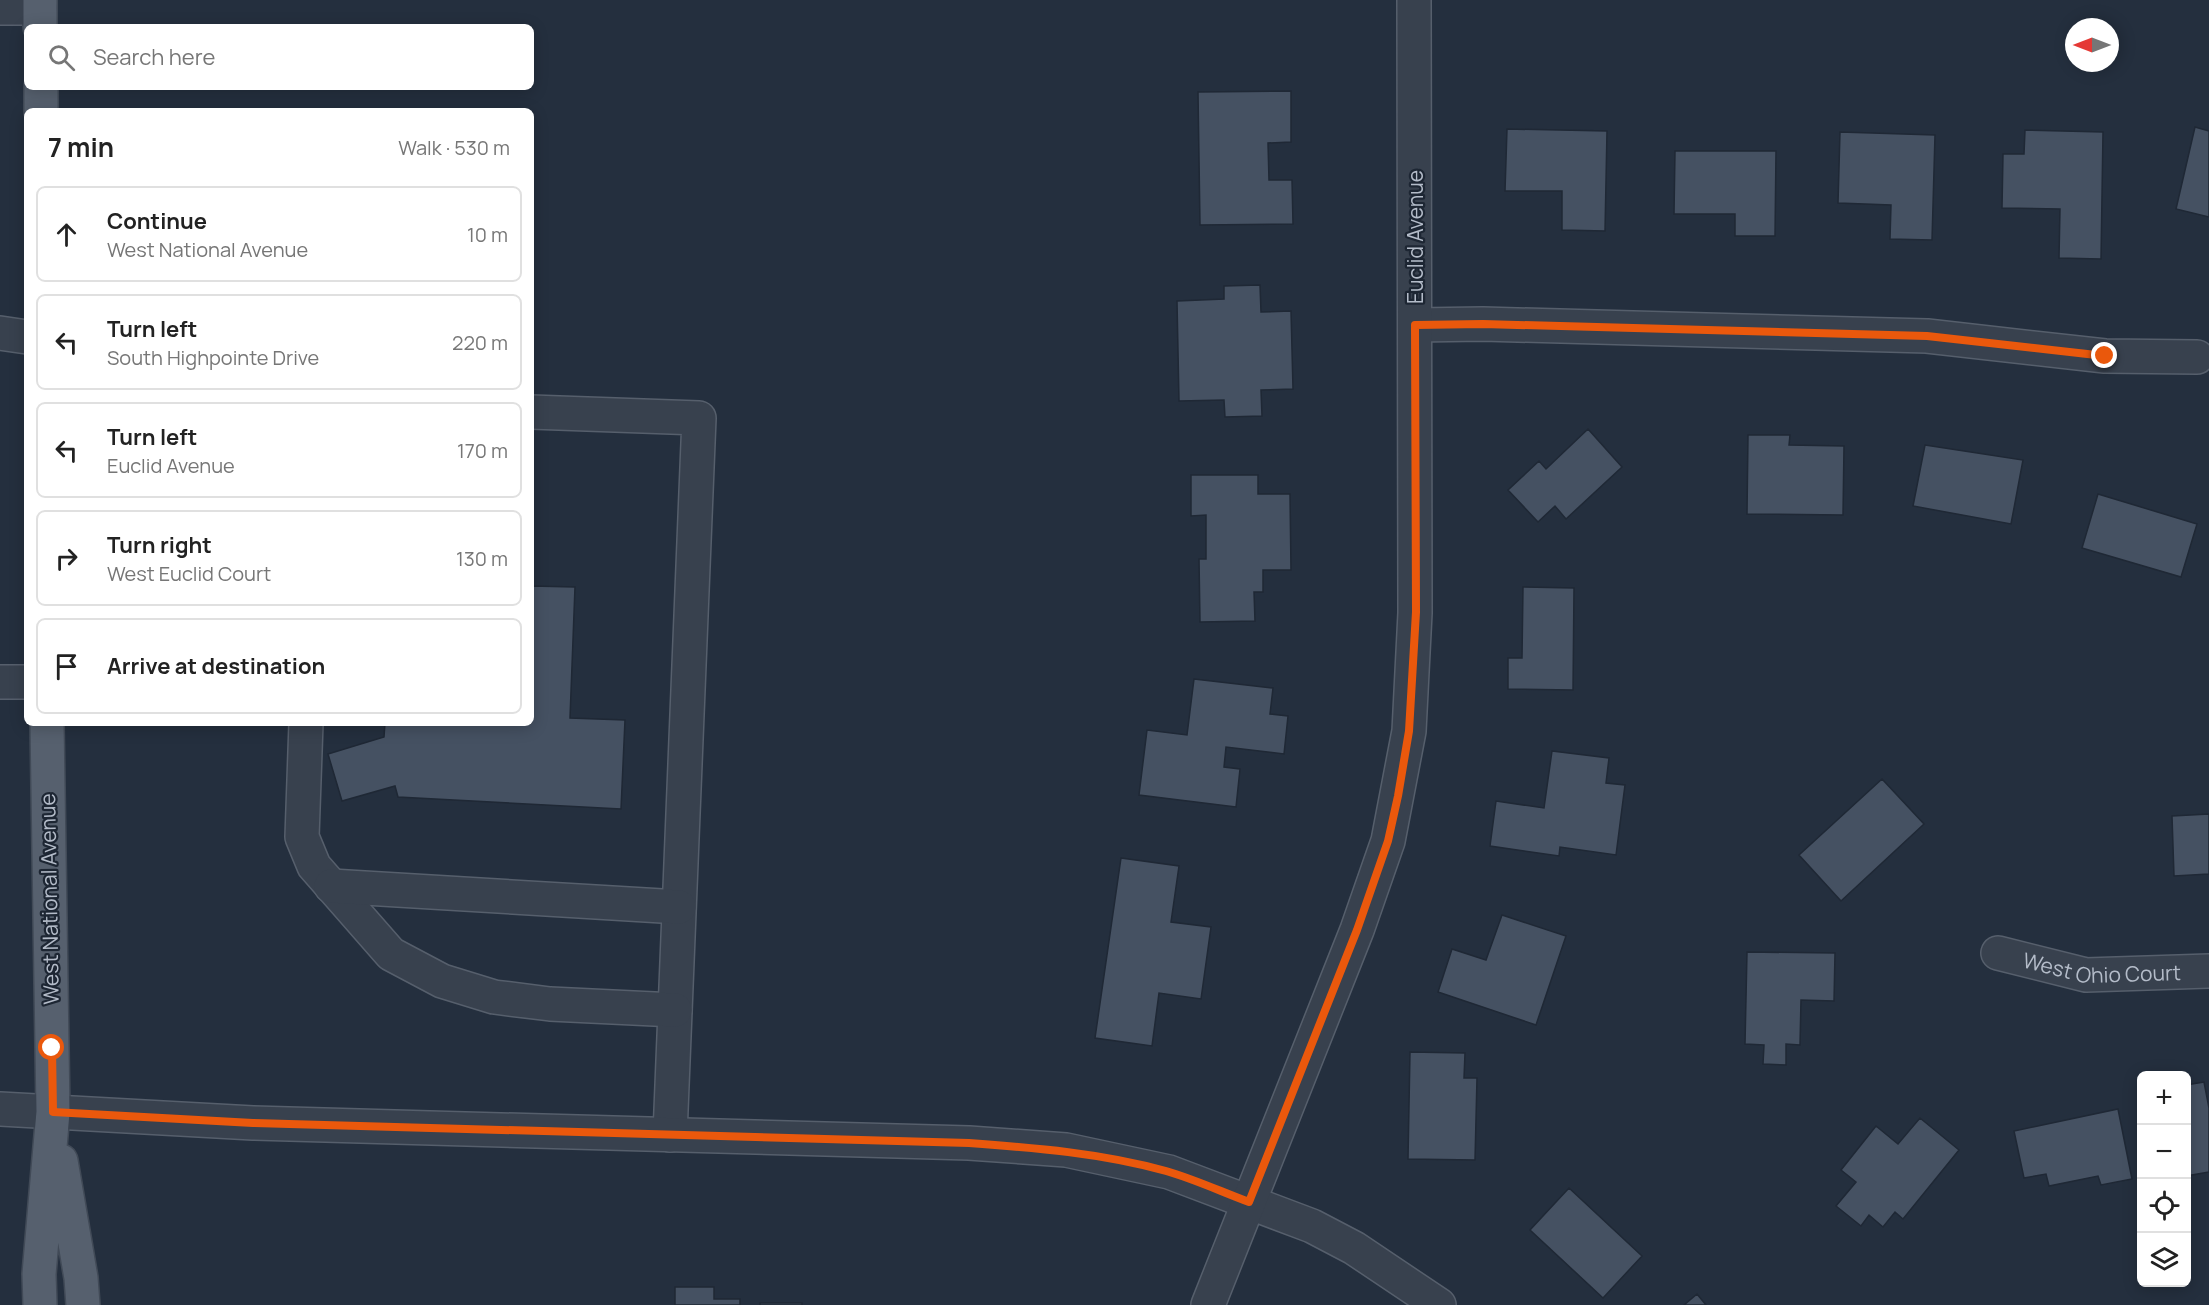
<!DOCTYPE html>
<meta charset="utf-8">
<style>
body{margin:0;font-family:Manrope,sans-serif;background:#f6f6f6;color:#222}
.controls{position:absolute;right:18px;bottom:18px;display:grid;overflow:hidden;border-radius:9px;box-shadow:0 3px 15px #0003}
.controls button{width:54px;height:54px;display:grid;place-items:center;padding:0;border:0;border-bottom:2px solid #e0e0e0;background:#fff;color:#222;font:30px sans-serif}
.compass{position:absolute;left:2065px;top:18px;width:54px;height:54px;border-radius:50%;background:#fff;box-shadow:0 3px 15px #0003;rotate:270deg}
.stop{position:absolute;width:18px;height:18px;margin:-14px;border:4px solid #ea580c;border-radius:50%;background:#fff}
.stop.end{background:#ea580c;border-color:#fff;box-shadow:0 2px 6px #0008}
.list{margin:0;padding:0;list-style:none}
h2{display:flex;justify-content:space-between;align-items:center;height:78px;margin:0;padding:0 24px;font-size:26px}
h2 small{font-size:20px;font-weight:400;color:#767676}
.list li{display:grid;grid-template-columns:39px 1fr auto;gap:18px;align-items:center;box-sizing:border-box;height:96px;margin:0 12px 12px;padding:0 12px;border:2px solid #e0e0e0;border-radius:9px}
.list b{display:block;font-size:22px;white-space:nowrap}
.list p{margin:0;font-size:20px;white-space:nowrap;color:#767676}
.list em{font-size:20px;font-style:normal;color:#767676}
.icon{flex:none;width:33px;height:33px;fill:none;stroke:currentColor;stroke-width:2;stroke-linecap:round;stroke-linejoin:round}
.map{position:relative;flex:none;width:2209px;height:1305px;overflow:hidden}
.search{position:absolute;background:#fff;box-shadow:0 3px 15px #0003;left:24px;top:24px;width:510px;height:66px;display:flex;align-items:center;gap:15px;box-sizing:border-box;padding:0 21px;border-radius:9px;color:#767676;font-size:22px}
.panel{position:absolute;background:#fff;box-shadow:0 3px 15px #0003;left:24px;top:108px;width:510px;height:618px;border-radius:9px}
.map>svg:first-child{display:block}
.building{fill:#455162;stroke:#1f2835;stroke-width:1.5}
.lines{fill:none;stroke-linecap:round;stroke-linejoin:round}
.minor-casing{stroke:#565f6c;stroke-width:36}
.major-casing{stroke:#414a57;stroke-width:36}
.minor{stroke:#38414e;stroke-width:33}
.major{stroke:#56606e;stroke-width:33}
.route{stroke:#ea580c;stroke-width:8}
.labels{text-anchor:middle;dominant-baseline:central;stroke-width:4.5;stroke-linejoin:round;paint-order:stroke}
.street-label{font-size:21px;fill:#b4bcc9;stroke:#1d2633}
</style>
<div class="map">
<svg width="2209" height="1305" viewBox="0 0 2209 1305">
<rect width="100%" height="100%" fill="#242f3e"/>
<!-- building -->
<path class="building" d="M1291 91V142L1268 143 1269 180H1292L1293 224 1200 225 1198 92Z
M2195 127 2209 131V217L2176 209Z
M1507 129 1607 131 1605 231 1562 230V191H1505Z
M2025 130 2103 132 2101 259 2059 258 2060 209 2002 208 2003 154H2024Z
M1840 132 1935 135 1932 240 1890 239 1891 205 1838 203Z
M1675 151H1776L1775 236H1735V214H1674Z
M1260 285 1261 312 1291 311 1293 389 1261 390 1262 416 1225 417 1224 400 1179 401 1177 301 1224 299V286Z
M1588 429 1622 467 1566 519 1555 506 1538 522 1508 490 1539 461 1546 469Z
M1748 435H1790L1789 445 1844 446 1843 515 1747 514Z
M1925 445 2023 460 2011 524 1913 506Z
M1191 475H1258V494H1290L1291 570H1263V592H1254L1255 621 1200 622 1199 559H1206V515L1191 516Z
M2098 494 2197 524 2181 577 2082 548Z
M531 586 575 587 570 718 625 720 621 809 398 797 395 786 342 801 328 754 384 737 385 723H531Z
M1523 587 1574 588 1573 690 1508 689V658H1522Z
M1194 679 1273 688 1270 714 1288 716 1284 754 1226 747 1224 767 1240 769 1236 807 1139 795 1147 730 1187 735Z
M1552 751 1609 758 1606 783 1625 785 1616 855 1560 847 1559 856 1490 846 1496 801 1544 808Z
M1882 779 1924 824 1841 901 1799 855Z
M2209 814V874L2174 876 2172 816Z
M1121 858 1179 866 1171 922 1211 927 1201 999 1159 993 1152 1046 1095 1038Z
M1502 915 1566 936 1536 1025 1438 992 1452 949 1486 960Z
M1747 952 1835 953 1834 1001 1801 1000 1800 1045 1786 1044V1065L1763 1064 1764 1045 1745 1044Z
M1410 1052 1465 1053 1464 1078H1477L1475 1160 1408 1159Z
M2204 1082 2209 1108V1172L2186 1176V1085Z
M2118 1109 2132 1179 2101 1185 2098 1176 2049 1186 2046 1174 2024 1178 2014 1131Z
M1920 1118 1959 1150 1903 1219 1895 1212 1883 1227 1869 1215 1861 1226 1836 1206 1856 1182 1841 1170 1876 1126 1898 1144Z
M1569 1188 1642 1256 1603 1298 1530 1230Z
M675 1287H714V1299H740V1305H675Z
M1697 1294 1706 1305H1684Z
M760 1303H802V1305H760Z"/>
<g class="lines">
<!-- minor casing -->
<g class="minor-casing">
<g id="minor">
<path d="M0 8H40"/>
<path d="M1415 325 1483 324 1927 336 2105 356 2197 357"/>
<path d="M0 333 27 337"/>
<path d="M531 412 699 418 670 1135"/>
<path d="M0 682H27"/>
<path d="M306 723 302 837 314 866 391 954 442 981 494 997 550 1004 675 1010"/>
<path d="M331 886 679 907"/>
<path id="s1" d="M1998 953 2086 975 2209 971"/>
<path d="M0 1109 253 1123 969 1143 1066 1150 1169 1172 1312 1226 1354 1248 1439 1305"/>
<path d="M1208 1305 1357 930 1388 841 1409 731 1415 613 1414 0"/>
</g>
</g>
<!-- major casing -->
<g class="major-casing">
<path id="major" d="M40 0V27
M41 87V111
M61 1161 81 1278 83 1305
M40 1305 39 1274 53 1112 47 723"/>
</g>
<!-- minor -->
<use href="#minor" class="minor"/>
<!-- major -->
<use href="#major" class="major"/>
</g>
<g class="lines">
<!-- route -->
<path class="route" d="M52 1048 53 1112 253 1123 969 1143C1036 1148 1101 1153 1166 1171 1194 1179 1222 1192 1249 1202L1357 930 1388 841 1398 796 1409 731 1416 612 1415 325 1483 324 1927 336 2105 356"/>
</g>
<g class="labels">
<!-- street labels -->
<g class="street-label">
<text transform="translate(1415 237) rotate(-90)">Euclid Avenue</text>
<text transform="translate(49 899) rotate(-91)">West National Avenue</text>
<text stroke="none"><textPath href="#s1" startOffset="106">West Ohio Court</textPath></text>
</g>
</g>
</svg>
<div class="controls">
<button>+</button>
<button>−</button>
<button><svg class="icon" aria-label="locate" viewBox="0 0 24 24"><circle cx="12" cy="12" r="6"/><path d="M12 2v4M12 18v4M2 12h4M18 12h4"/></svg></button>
<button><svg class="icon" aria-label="layers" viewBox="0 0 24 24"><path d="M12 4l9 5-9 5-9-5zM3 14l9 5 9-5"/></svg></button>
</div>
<svg class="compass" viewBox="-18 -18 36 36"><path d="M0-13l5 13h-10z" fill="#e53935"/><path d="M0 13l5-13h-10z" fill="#767676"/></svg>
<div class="stop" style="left:52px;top:1048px"></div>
<div class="stop end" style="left:2105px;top:356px"></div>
<div class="search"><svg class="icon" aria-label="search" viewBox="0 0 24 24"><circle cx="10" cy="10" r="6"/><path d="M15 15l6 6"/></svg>Search here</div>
<section class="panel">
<h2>7 min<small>Walk · 530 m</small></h2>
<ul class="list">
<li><svg class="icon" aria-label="ahead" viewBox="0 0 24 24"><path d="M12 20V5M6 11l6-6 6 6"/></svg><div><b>Continue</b><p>West National Avenue</p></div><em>10 m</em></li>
<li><svg class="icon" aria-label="left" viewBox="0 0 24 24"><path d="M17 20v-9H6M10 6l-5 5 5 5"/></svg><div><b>Turn left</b><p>South Highpointe Drive</p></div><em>220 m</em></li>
<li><svg class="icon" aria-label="left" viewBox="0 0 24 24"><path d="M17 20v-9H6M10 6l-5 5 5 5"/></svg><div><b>Turn left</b><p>Euclid Avenue</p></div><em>170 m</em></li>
<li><svg class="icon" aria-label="right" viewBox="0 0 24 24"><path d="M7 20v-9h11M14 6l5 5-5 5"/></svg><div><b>Turn right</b><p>West Euclid Court</p></div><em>130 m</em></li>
<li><svg class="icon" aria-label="arrive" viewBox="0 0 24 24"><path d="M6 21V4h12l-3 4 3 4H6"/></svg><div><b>Arrive at destination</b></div></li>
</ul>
</section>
</div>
